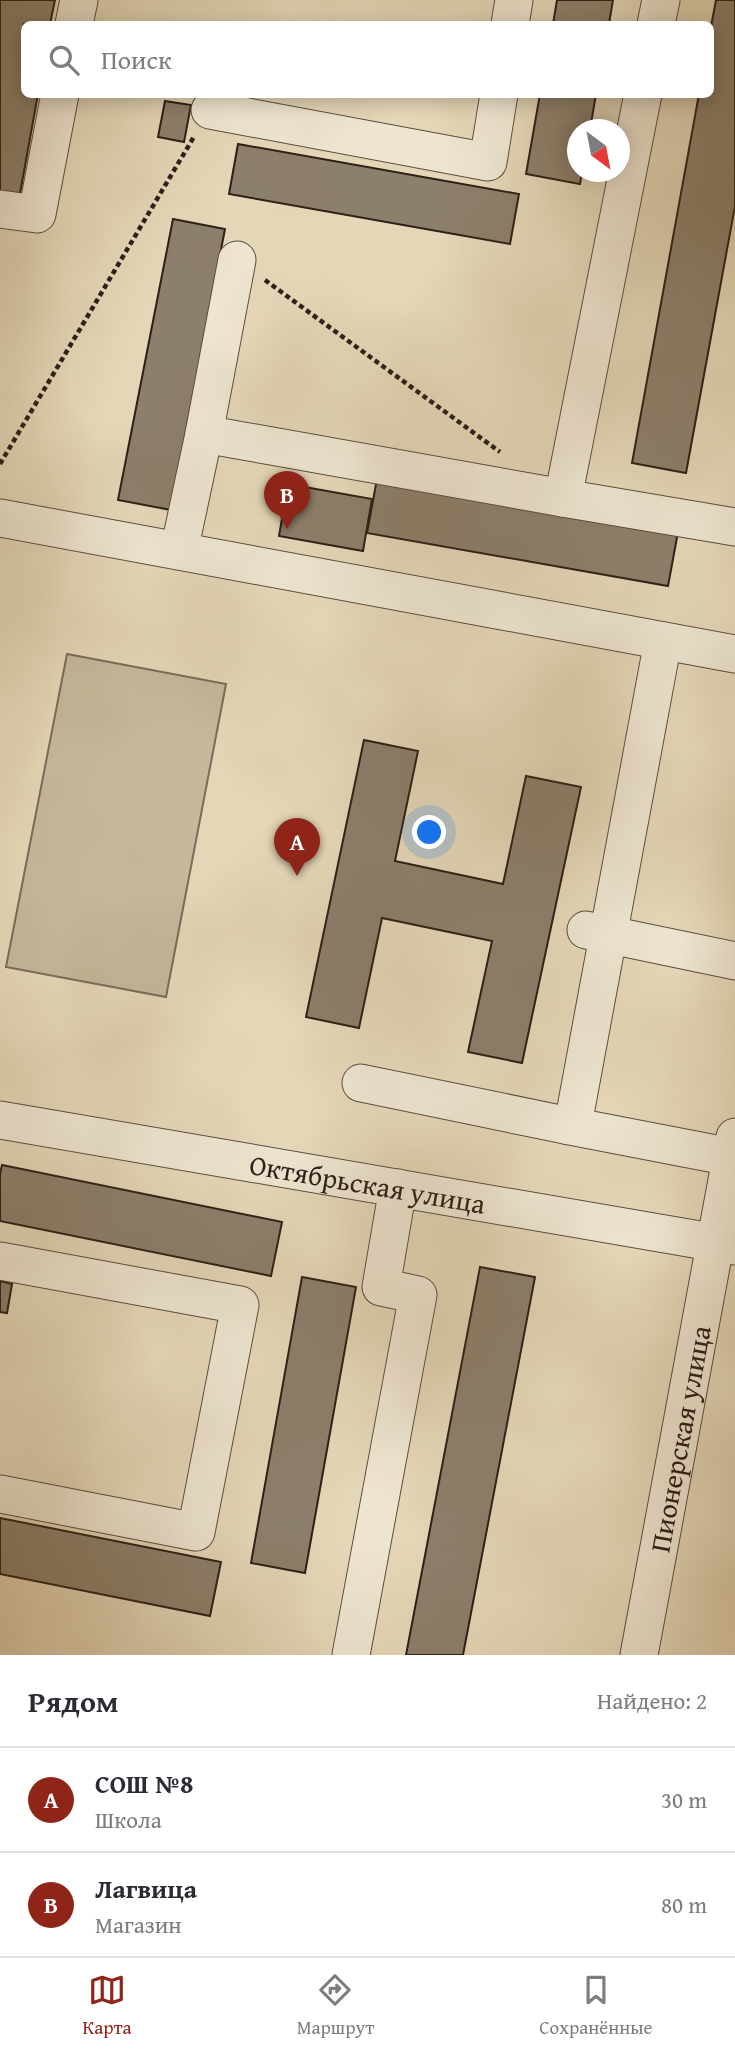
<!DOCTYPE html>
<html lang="ru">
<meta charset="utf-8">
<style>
body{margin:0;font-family:"Gentium Book Plus",serif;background:#f7f7f7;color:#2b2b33}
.compass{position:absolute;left:567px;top:119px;width:63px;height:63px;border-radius:50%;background:#fff;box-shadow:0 4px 18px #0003;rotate:148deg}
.you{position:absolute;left:430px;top:833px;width:24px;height:24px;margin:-18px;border:5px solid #fff;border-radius:50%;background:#1a73e8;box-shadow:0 0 0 10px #1a73e833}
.badge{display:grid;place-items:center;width:46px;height:46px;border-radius:50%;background:#8f2418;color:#fff;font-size:23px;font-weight:700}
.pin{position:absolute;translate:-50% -58px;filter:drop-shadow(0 2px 4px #0008)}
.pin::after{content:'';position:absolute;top:37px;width:24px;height:21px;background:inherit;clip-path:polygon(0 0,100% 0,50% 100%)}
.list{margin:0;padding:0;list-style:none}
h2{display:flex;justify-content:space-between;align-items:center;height:91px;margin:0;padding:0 28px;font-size:30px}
h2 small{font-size:23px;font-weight:400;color:#7c7c81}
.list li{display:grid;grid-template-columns:46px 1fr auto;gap:21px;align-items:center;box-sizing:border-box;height:105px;padding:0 28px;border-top:2px solid #e1e1e2}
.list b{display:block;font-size:26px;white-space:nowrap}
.list p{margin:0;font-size:23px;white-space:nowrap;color:#7c7c81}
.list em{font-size:23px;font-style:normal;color:#7c7c81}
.icon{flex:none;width:38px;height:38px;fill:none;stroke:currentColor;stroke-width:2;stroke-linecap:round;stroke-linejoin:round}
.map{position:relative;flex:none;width:735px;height:1655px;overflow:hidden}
.search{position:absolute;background:#fff;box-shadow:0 4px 18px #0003;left:21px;right:21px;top:21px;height:77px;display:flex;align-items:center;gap:18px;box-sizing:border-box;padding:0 24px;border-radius:10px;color:#7c7c81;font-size:26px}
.sheet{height:301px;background:#fff}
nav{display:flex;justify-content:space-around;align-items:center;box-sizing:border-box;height:98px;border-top:2px solid #e1e1e2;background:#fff;font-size:19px;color:#7c7c81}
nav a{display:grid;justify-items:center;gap:4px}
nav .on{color:#8f2418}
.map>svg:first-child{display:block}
.green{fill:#c5b89c;stroke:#796c5a;stroke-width:2}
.building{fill:#8c7f6b;stroke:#2d1f19;stroke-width:2}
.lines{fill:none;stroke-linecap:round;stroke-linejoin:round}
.minor-casing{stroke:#5b4d40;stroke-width:39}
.path{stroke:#2d1f19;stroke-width:4.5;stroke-dasharray:5 3.5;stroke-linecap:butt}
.minor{stroke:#ede5d0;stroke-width:37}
.labels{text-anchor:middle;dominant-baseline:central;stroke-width:7;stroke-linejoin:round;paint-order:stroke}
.street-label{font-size:28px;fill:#2d1f19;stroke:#ede5d0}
</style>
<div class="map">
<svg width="735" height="1655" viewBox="0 0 735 1655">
<rect width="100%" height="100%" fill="#e4d7b7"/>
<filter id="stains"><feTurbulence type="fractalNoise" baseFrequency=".00286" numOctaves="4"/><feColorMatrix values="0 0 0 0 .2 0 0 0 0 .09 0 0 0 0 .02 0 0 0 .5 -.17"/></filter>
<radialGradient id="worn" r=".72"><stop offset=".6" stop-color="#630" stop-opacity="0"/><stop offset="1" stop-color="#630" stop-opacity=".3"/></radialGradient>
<!-- green -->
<path class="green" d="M67 654 226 684 166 997 6 967Z"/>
<!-- building -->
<path class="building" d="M0 0H55L50 24H24V94H38L19 199 0 196Z
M557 0H613L609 24H553Z
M716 0H735V206L686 473 632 463 699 94H710V32Z
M540 94H596L590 130H578V172H582L580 184 526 174Z
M165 101 191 105 184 142 158 137Z
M238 144 519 194 510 244 229 194Z
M173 219 225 229 171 510 118 500Z
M377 479 678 532 668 586 367 533Z
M288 484 372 499 363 551 279 536Z
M364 740 418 751 395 861 503 884 526 776 581 787 522 1063 468 1052 492 941 382 918 359 1028 306 1017Z
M2 1165 282 1222 271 1276 0 1221V1174Z
M480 1267 535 1277 463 1655H406Z
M302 1277 356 1287 305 1573 251 1563Z
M0 1281 12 1284 7 1313 0 1312Z
M0 1518 221 1562 210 1616 0 1574Z"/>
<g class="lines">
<!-- minor casing -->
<g class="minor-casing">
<g id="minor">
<path d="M74 24 79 0"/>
<path d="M510 24 514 0"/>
<path d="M656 24 661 0"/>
<path d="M210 110 488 162 499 94"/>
<path d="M0 209 37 214 60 94"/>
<path d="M204 434 563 498 735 527"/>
<path d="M563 498 643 94"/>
<path d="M0 518 735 654"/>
<path d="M179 551 204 434 237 260"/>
<path d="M586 930 735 961"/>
<path d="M361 1083 565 1125 571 1124 574 1119 663 641"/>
<path id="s1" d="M0 1120 735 1246"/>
<path d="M565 1125 731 1157"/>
<path d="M0 1261 240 1305 196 1532 0 1494"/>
<path d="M351 1655 418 1295 381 1287 398 1188"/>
<path id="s2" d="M639 1655 735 1137"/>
</g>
</g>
<!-- path -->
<path class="path" d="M265 280 500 452
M0 464 195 135"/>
<!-- minor -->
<use href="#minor" class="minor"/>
</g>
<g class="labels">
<!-- street labels -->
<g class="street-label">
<text stroke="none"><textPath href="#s1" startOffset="373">Октябрьская улица</textPath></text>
<text stroke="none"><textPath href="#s2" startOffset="220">Пионерская улица</textPath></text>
</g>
</g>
<rect width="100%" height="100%" filter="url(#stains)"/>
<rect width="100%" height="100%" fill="url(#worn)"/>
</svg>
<svg class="compass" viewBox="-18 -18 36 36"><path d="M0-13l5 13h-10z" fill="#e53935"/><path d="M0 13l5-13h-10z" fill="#7c7c81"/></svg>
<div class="you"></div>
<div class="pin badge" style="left:297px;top:876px">A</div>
<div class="pin badge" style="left:287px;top:529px">B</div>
<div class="search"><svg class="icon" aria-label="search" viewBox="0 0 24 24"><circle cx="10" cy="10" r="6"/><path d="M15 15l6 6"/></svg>Поиск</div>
</div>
<section class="sheet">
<h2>Рядом<small>Найдено: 2</small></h2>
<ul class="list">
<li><span class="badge">A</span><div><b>СОШ №8</b><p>Школа</p></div><em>30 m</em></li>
<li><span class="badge">B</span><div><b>Лагвица</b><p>Магазин</p></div><em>80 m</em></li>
</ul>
</section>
<nav>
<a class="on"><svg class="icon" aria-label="map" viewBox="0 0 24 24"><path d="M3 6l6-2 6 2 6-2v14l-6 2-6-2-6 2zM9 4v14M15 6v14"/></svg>Карта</a>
<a><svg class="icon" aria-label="directions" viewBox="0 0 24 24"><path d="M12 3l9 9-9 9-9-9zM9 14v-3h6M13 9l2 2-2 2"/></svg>Маршрут</a>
<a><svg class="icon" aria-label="saved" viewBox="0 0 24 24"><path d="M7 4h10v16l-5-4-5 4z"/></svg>Сохранённые</a>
</nav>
